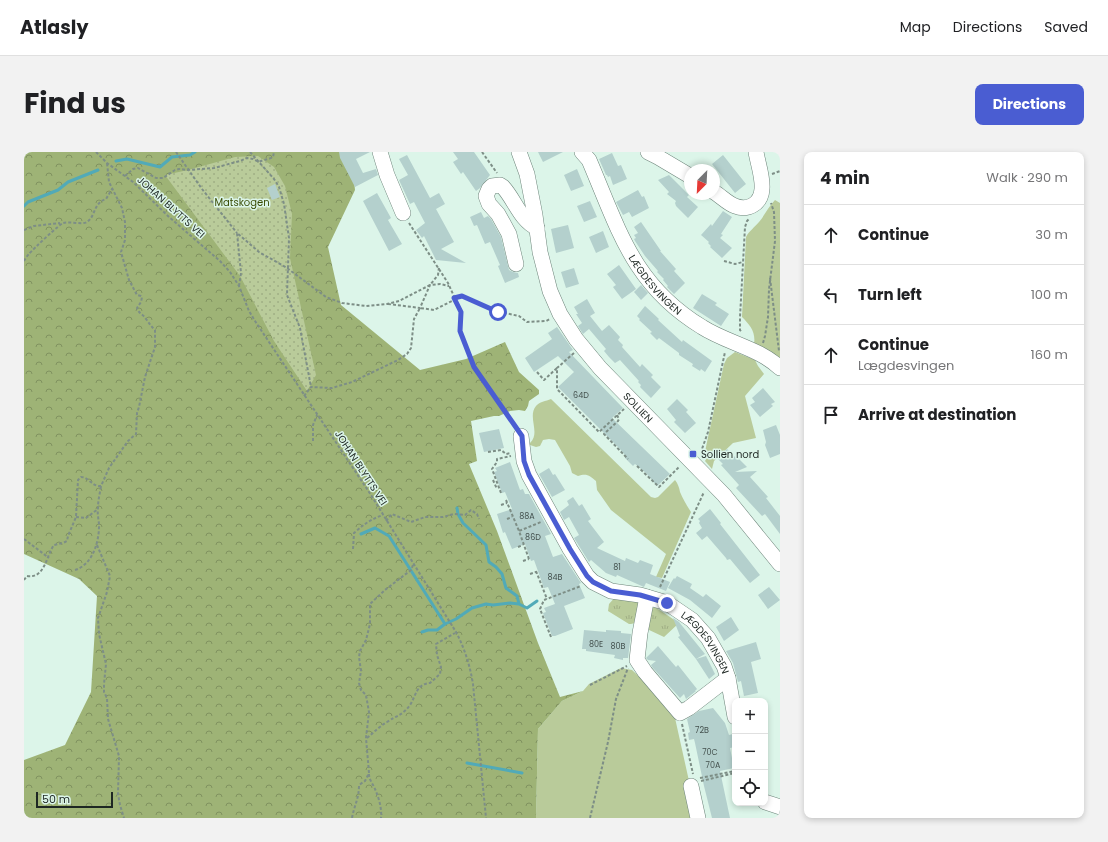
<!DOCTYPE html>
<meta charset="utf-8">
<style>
body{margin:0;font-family:Poppins,sans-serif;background:#f2f2f2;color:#202124}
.controls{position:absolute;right:12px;bottom:12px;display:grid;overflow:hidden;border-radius:8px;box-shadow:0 2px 6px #0003}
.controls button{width:36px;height:36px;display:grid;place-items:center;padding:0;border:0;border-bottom:1px solid #e0e0e0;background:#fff;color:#202124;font:20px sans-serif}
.compass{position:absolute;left:660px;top:12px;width:36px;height:36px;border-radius:50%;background:#fff;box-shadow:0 2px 6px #0003;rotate:204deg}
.scale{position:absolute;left:12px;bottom:10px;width:77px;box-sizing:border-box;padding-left:4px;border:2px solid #1e2723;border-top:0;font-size:11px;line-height:14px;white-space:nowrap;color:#1e2723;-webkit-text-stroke:3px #dcf5e9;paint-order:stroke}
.stop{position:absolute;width:12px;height:12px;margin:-9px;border:3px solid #4a5dd2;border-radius:50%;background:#fff}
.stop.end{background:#4a5dd2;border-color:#fff;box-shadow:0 1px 4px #0008}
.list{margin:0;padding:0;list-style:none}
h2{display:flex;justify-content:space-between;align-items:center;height:52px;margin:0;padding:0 16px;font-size:17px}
h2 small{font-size:13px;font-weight:400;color:#757577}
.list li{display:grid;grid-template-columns:26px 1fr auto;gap:12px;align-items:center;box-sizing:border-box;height:60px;padding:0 16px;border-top:1px solid #e0e0e0}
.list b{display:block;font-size:15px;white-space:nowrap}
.list p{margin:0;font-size:13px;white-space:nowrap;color:#757577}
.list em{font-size:13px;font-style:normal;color:#757577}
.icon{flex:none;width:22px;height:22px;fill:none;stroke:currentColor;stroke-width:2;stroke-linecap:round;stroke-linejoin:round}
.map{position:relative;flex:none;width:756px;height:666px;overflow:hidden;border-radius:8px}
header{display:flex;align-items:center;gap:24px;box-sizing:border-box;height:56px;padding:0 20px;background:#fff;border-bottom:1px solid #e0e0e0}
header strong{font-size:19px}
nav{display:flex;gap:22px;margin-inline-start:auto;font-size:14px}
.intro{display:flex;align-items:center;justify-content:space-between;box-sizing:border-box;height:96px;padding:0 24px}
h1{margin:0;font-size:28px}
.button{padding:10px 18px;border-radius:8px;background:#4a5dd2;color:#fff;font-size:14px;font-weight:700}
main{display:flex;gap:24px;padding:0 24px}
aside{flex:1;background:#fff;border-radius:8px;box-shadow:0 2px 6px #0003}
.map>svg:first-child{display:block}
.grass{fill:#b9cb9a}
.forest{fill:url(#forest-crowns)}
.park{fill:url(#park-tufts)}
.garden{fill:url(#garden-dots)}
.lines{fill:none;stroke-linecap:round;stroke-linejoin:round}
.stream{stroke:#51aab8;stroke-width:3}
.building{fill:#b4d0cd}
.minor-casing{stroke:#6d847a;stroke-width:16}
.path{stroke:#7d8e86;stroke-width:2;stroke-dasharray:3 2;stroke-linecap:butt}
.minor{stroke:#fff;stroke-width:15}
.route{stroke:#4a5dd2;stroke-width:5}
.poi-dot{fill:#4a5dd2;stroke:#dcf5e9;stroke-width:1.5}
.labels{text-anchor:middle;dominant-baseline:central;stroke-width:3;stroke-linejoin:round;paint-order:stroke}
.number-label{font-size:8px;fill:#44514e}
.park-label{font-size:10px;fill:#394c04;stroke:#dcf5e9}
.street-label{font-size:10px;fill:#1e2723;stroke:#dcf5e9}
.poi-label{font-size:10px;fill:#1e2723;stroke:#dcf5e9;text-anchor:start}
</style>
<header>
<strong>Atlasly</strong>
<nav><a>Map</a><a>Directions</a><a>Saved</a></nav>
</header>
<div class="intro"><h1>Find us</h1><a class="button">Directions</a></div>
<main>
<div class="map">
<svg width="756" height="666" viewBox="0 0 756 666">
<defs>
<pattern id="forest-crowns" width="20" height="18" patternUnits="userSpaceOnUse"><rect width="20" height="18" fill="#9eb376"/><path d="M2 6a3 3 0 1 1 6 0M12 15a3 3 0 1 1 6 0" fill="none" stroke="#809260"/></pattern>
<pattern id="park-tufts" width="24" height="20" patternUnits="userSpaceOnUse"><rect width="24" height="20" fill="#b9cb9a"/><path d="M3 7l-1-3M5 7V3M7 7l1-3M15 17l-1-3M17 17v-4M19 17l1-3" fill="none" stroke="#9fae84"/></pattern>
<pattern id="garden-dots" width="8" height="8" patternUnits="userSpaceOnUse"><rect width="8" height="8" fill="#b9cb9a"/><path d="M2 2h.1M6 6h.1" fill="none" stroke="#9fae84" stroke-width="1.8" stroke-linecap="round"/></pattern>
</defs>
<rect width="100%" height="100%" fill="#dcf5e9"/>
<!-- grass -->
<path class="grass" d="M751 48 756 51V209L730 192C732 180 726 173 718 165L722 85C725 79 731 75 735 70 741 63 744 55 751 48Z
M711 200 731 208 734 214 740 222 721 244 732 286 709 291 690 309 688 317 681 309 684 304 681 300 683 290 700 212 703 206Z
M527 247 627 345 631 346 634 345 651 328C654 332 655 335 656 340 659 347 663 354 667 360L638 426 632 425 642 402 587 358 573 338 572 329C566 324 563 321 554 324L548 321 546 314 531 288 525 287 519 288 516 294 512 295 506 293V291C517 281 503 265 512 254 515 250 522 249 527 247Z
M597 516 608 518 622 531 651 566 665 629 669 666H512L514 577 538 549 559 539 565 532Z"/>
<!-- forest -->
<path class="forest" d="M0 0H327L331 38 304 95 317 153 396 218 442 207 481 190 495 220 515 238V242L505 249 504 254 501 259 495 258 486 259 475 264H470L447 269 453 309 445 312 473 379 514 491 536 545 559 539 538 549 514 577 512 666H0V608L41 593 67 540 73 444 55 427 0 402Z"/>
<!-- park -->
<path class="park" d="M593 443 619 448 615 470 607 472H605L584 459 585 452Z
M631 455 655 471 640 485 623 477V458Z"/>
<!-- garden -->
<path class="garden" d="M234 4 250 15 261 34 268 62 266 106 292 223 283 239 250 189 216 124 141 23 164 18 211 5Z"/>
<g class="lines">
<!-- stream -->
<path class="stream" d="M92 9 103 7 136 15 148 5 166 3 171 0
M0 54 4 50 34 38 44 30 74 18
M433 356 434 362 439 371 462 393 465 410 472 415 478 422 482 436 493 444 495 452 503 456 513 449
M337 382 351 376 365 384 421 472
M398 480 404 478H413L421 472 432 467 448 456 462 452 469 453 486 451 495 452
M443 611 498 621"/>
</g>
<!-- building -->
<path class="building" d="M315 0H346L332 7 339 21 352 17 354 23 331 35 316 6Z
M429 0H450L466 23 456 36 452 39 439 20 437 22 429 10 434 7Z
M514 0H539L519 10Z
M588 1 594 14 597 13 603 27 589 33 586 24 584 25 583 23H582L575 7Z
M383 3 406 46 415 41 421 52 412 57 430 90 417 97 442 111 412 108 400 84 398 86 392 78 401 71 390 50 386 52 375 28 384 23 375 7Z
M699 3 722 32 711 41 688 12Z
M553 17 560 34 547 39 540 23Z
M645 23 665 43 663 45 674 55 664 66 652 54 651 51 652 49 643 42 645 40 634 28Z
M251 32 256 45 248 48 243 36Z
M614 38 618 45 620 44 625 56 608 65 605 60 599 63 592 50Z
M353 41 367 66 364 68 378 92 365 99 339 49Z
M566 49 573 65 560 70 553 54Z
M699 59 708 65 697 82 699 83 696 86 708 96 698 106 686 95 687 94 684 91 685 90 677 83 687 72 688 74Z
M457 60 460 66 464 64 467 67 477 85 485 118 489 120 494 121 495 125 481 131 474 114 476 113 466 90 461 92 453 73 450 74 446 65Z
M617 70 637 99H636L652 117 650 119 661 131 650 142 643 135 644 134 639 128 640 127 633 120 634 119 621 104 611 89 610 87 612 86 610 83 614 81 610 75Z
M544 73 550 96 532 101 527 77Z
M579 79 585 95 572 101 565 85Z
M595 113 612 137 598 147 589 135 592 133 583 122Z
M550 116 555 132 542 136 537 120Z
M617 133 624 141 617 148 610 140Z
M678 142 693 151 691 153 705 162 697 174 669 156Z
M563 147 571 161 566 164 578 179 585 173 596 185 594 188 599 193 598 195 616 215 618 212 629 223 627 225 637 235 627 246 616 235 617 233 614 230 615 229 596 208 591 211 585 205 580 199 582 197 565 177 559 182 554 174 558 171 552 162H554L550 155Z
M621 154 635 167 634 168 658 190 659 188 688 209 681 220 677 217 676 219 668 214 669 212 655 203V201L635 186 633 188 626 181 628 180 615 168 616 167 613 164Z
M533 175 549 198 545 200 599 256 588 266 646 322 633 334 622 321 611 312 609 314 601 306 602 304 595 296 534 235 550 220 534 204 510 220 501 206 528 187 524 181Z
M739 236 751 250 747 252 749 254 736 265 726 253 731 250 728 246Z
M653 247 664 258 662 260 672 271 661 281 650 270 652 268 643 257Z
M752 273 756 283V302L746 306 741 293 742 290 739 278Z
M475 277 480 296 460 300 455 281Z
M703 297 714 308 715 307 723 315 711 320 733 319 726 325 744 345 742 346 756 364V382L741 362 738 364 712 336 715 333 697 313 699 312 694 307Z
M486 310 496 338 499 337 501 342H505L527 382 521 384 529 405 538 402 557 431 555 432 561 446 540 454 549 477 531 484H528L519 461 522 460 520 456 531 452 524 435 520 436 510 408 507 409 501 392 488 397 481 380 479 381 473 362 488 357 481 340 478 341 470 320 473 319 471 316Z
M525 316 529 323 531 322 541 338 528 345 515 322Z
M549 345 555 354 558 352 567 367 564 369 580 390 573 396 601 409 602 406 614 411 616 408 629 413 626 422 646 430 642 439 622 431 620 435 593 423 592 425 582 421 567 408 565 410 550 386 555 383 545 365 540 368 536 360 545 353 543 349Z
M686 357 697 371 696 372 736 423 726 431 706 407 703 408 702 406 683 384 678 388 672 381 678 376 675 371 676 369 674 367Z
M653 424 668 432 666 436 679 445 682 442 697 454 688 466 666 448 644 436 648 429 650 426 651 427Z
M745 435 756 448 744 457 734 443Z
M707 465 715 478 700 489 692 475Z
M649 466 655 470 681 502 672 507 654 485 656 484Z
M560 478 582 480V478L597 479V481L607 482 604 506H599V508L590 506 591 503 562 499V497H558Z
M732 490 737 507 727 510 734 541 720 544 717 529 714 530 709 511 702 499Z
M634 494 652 515 654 513 673 537 671 539H672L662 547 660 542 656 546 628 515 627 513 632 509 624 508 622 506Z
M682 504 691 522 685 527 672 507Z
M689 556 701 571 705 583 709 582 711 592V595L706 596 710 616 696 619 706 666H688L680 634 671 591 670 587 665 588 664 581 666 580 663 567 675 559Z"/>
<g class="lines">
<!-- minor casing -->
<g class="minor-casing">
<g id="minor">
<path d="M356 0 363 23 379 61"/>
<path id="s1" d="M495 0 503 22 511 63 516 100 526 139 536 162 552 187 576 216 700 343 756 412"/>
<path id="s2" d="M558 0 565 8C595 78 609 133 678 175 703 191 735 196 756 216"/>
<path d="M624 0 634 5 666 24"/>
<path d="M690 40C697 44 703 51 711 54 724 59 737 52 738 37 739 25 734 12 732 0"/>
<path d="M492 112 485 82 474 62 465 52 462 44 465 37 468 34 476 33 479 35C491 48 496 68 513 76"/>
<path id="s3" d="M497 284 500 309 505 323 546 397 563 424 569 430 587 439 616 443 643 451 668 468 684 486 700 514 704 526 711 565"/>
<path d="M623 445 616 481 613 508 621 520 656 561 665 556 704 526"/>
<path d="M667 634 674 666"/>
<path d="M741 650 756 655"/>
</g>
</g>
<!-- path -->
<path class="path" d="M72 0 83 11 109 30 145 65 196 109 206 120 215 134 225 159 231 169 347 343 432 480C441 497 446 514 449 532L462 666
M152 0 178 37 213 81
M226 0 250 27 255 35 260 52 265 86 263 143 276 176 287 235
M458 0 473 21
M748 22 756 19
M101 24 109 17 114 16 132 26H139L151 18 155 17 164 18 190 16 216 9 223 6 229 7 235 10C240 7 244 8 249 5L250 0
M385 71 424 131 437 160 436 179 450 215 491 275
M0 78 10 74 36 71
M0 109C1 107 3 104 5 102 9 97 36 72 39 71 47 69 58 73 63 70 72 64 69 51 82 47L88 37
M700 109 711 112 719 110
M746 126 755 199
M215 134 217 121 213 81 235 100 263 116 302 145 318 151 342 154 363 152 375 149 406 133 414 123 415 115
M364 152 396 156 406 133 416 132 425 134
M717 179 716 178V165L721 75 723 69 725 67
M739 191 741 184 744 165 745 137 751 89 750 60 747 51
M550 201 533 216V237L575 280 600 257
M513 220 520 228 533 216
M280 244 287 235 308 236 328 230 374 208 383 202 387 196 390 167 396 156 410 158 438 144 460 153 467 158 495 164 503 170 522 169 526 167
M593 263 595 267 594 269 580 282 604 307
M289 289V273L293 263
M464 300 477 298 482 302 487 301
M681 305 682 304 678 297 684 280 701 200
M613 314 635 335 655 315
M469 328 473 337
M477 341 468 317 473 310V307L487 304
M482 348 495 379
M477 353 483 351
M52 365 62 366 74 357
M483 367 488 365
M362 369 368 362 387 370 401 365H419L430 362 441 363 447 358 453 362 455 367
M0 387 25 406
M73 393 86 424 83 440 74 466 75 482 82 512 80 532V540L83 546 84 567 95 604 94 642 96 653 100 666
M494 395 499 393
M329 397 330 381C339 373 347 367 359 363
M505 407 495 379 517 370
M499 409 505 407
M51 418C68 413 75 391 75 374 75 368 73 362 74 356 74 348 76 341 77 334
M512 419 523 447
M506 422 512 420
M0 428 3 424C21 427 22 404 30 393L39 391 43 389 44 384 52 365 54 328 57 325C65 325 68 335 77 334L85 316 92 306 104 289 112 282 113 261 115 255 121 225 131 195V178C127 174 125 171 122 167 119 162 115 162 113 156L117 150 118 145 117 144 113 143 105 128 97 100 101 88V70L98 56 85 30 83 11
M636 435 680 340
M527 485 516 457 520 448 557 434
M566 533 603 514
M658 572 669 622
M343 586C350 580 356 574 363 570 373 563 378 564 386 553 392 544 392 532 406 531L416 522 417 515 413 503 412 492 431 481
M345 622C345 628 349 632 351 637 355 646 358 657 357 666
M676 626 711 619
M677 629 711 621
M328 666C330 654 335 647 335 633L341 629 345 621 342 586 345 560 342 543 337 538 335 531 337 519 335 505 336 499 342 488 346 472V452L361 438 387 418 389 413
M566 666 584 590 592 547 604 516"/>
<!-- minor -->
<use href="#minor" class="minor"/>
</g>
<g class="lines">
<!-- route -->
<path class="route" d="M474 160 438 144 430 146 437 160 436 179 450 215 498 284 500 309 505 323 546 397 563 424 569 430 587 439 616 443 643 451"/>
</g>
<!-- markers -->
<rect class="poi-dot" x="665" y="298" width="8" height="8" rx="2"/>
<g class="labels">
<!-- number labels -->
<g class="number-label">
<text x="557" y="243">64D</text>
<text x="503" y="364">88A</text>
<text x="509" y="385">86D</text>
<text x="593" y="415">81</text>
<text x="531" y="425">84B</text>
<text x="572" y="492">80E</text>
<text x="594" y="494">80B</text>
<text x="678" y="578">72B</text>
<text x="686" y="600">70C</text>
<text x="689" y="613">70A</text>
</g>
<!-- park labels -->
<g class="park-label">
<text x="218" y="50">Matskogen</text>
</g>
<!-- street labels -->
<g class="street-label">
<text transform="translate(147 55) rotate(42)">JOHAN BLYTTS VEI</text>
<text stroke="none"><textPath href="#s2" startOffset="153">LÆGDESVINGEN</textPath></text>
<text stroke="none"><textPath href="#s1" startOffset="290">SOLLIEN</textPath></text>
<text transform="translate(337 316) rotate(57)">JOHAN BLYTTS VEI</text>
<text stroke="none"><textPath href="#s3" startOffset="299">LÆGDESVINGEN</textPath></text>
</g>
<!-- poi labels -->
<g class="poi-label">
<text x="677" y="302">Sollien nord</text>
</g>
</g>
</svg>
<div class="controls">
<button>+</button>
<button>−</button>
<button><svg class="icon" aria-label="locate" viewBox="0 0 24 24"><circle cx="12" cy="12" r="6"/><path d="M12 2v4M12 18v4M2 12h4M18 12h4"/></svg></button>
</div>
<svg class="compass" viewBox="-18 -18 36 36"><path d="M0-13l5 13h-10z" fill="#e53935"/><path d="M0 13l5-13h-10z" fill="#757577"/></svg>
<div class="scale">50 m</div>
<div class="stop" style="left:474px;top:160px"></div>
<div class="stop end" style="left:643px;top:451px"></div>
</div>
<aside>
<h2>4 min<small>Walk · 290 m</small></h2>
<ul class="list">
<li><svg class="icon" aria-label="ahead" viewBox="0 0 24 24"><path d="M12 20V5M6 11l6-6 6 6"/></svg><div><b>Continue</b></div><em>30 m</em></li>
<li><svg class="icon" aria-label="left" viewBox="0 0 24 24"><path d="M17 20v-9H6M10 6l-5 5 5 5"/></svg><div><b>Turn left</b></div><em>100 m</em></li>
<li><svg class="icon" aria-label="ahead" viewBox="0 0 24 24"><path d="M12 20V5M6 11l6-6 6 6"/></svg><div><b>Continue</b><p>Lægdesvingen</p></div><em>160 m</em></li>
<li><svg class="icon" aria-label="arrive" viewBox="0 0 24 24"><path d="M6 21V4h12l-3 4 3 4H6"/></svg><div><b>Arrive at destination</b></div></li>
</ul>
</aside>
</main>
